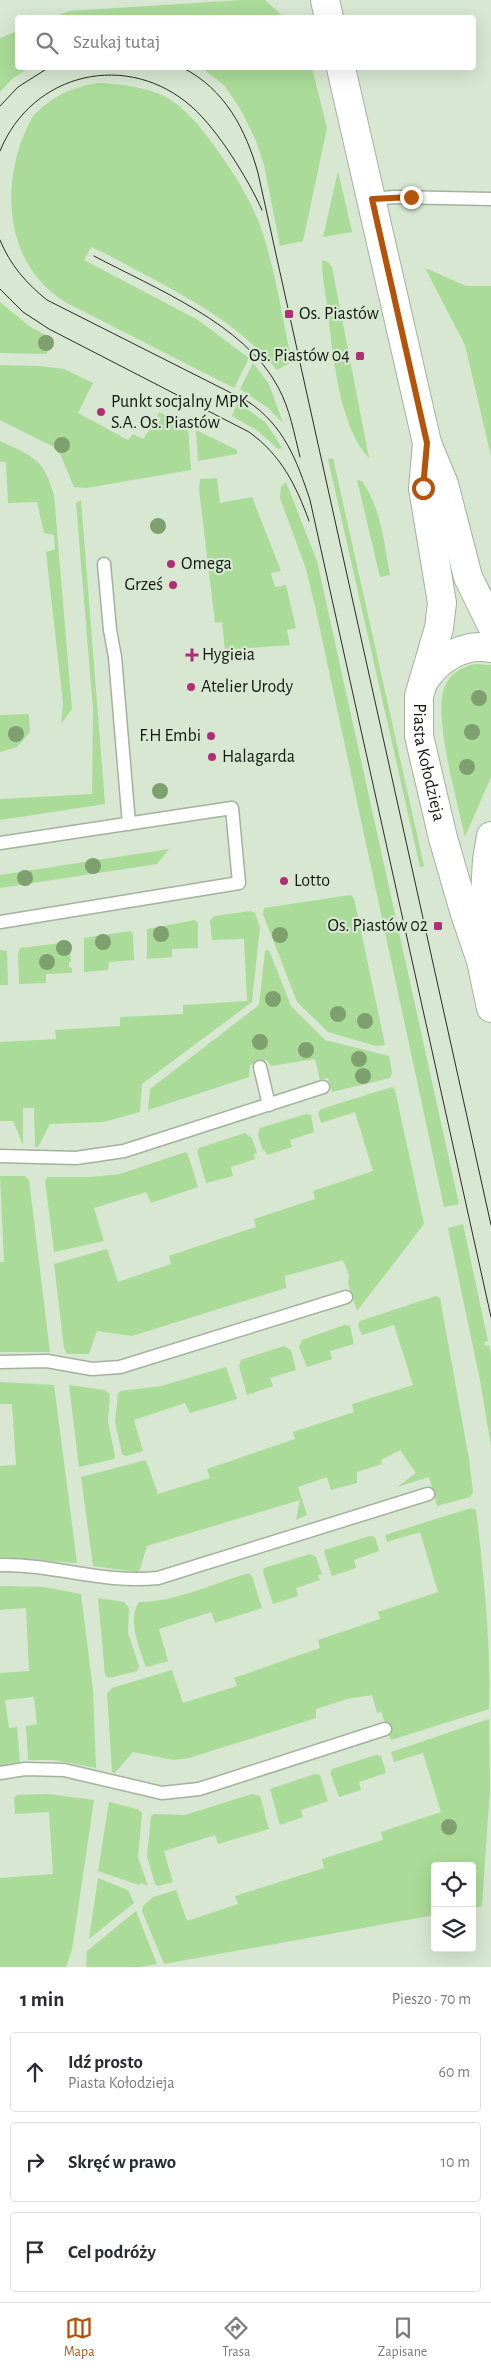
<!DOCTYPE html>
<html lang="pl">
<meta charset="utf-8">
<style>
body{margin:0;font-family:"Alegreya Sans",sans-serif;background:#f2f2f3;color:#2b2b33}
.controls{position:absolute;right:15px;bottom:15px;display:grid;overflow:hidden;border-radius:5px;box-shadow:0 5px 20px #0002}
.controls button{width:45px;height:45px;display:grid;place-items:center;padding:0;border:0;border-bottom:1px solid #e1e1e2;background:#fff;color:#2b2b33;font:25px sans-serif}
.stop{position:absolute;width:15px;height:15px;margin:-11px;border:4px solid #b45309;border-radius:50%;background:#fff}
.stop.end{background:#b45309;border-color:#fff;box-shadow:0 1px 5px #0008}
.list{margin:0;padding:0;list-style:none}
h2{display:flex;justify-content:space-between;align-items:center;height:65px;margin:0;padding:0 20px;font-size:21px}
h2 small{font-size:16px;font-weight:400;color:#7c7c81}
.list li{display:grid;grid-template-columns:32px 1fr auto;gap:15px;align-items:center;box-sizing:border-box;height:80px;margin:0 10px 10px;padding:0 10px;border:1px solid #e1e1e2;border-radius:5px}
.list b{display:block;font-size:19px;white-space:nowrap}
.list p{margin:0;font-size:16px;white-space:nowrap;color:#7c7c81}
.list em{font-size:16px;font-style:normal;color:#7c7c81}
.icon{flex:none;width:28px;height:28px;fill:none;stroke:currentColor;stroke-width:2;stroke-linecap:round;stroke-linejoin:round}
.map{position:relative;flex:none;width:491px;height:1967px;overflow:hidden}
.search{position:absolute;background:#fff;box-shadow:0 5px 20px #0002;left:15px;right:15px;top:15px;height:55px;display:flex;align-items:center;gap:12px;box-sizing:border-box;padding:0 18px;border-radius:5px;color:#7c7c81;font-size:19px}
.sheet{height:335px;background:#fff}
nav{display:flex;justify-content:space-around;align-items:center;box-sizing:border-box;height:70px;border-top:1px solid #e1e1e2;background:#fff;font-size:14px;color:#7c7c81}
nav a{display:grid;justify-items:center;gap:2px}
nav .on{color:#b45309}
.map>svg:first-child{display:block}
.green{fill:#aadb98}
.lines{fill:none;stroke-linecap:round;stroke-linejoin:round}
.lane-casing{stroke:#a3b29d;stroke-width:15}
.secondary-casing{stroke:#a3b29d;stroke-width:30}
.lane{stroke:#fff;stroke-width:12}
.secondary{stroke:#fff;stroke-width:28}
.tram{stroke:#272e25;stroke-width:1}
.tree{fill:#7da06e}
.route{stroke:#b45309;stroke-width:6}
.poi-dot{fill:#b12e77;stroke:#d7e7d1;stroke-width:2}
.labels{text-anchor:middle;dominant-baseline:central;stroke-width:4.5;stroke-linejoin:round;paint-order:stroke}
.poi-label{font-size:18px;fill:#131911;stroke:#d7e7d1;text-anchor:start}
.street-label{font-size:18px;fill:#131911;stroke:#d7e7d1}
</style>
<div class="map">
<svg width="491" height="1967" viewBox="0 0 491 1967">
<rect width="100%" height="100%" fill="#d7e7d1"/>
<!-- green -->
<path class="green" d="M241 0H265L284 17H53L70 11Z
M17 31 18 68H29L12 79 0 92V38Z
M202 68H312L327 128 303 241 280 246 264 165 256 141 242 112 225 86Z
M99 83C121 84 146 87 166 97 184 107 200 126 212 143 231 169 250 197 261 228 276 271 282 318 292 362L277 370C242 327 194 301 146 275 128 266 110 255 91 247L84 260 198 320 249 358 234 388 65 302C0 261 0 175 33 116 53 96 71 87 99 83Z
M338 171 352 232 323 237Z
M322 260 328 262 332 267 369 458C341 430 333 359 329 321 327 300 322 281 322 260Z
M425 268 466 286H491V456L465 345Z
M0 302 29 326 54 340 46 354 0 353Z
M253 363 269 384 283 423 268 408 240 389Z
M0 365 40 366 64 369 93 383 78 413 128 440 133 434 143 439 150 429 155 430 161 418 157 416 159 412 188 427 191 470 86 488 74 487 61 456 52 446 0 420Z
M238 402 266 423 282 448 278 449 258 431 232 416Z
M196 430 237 450V454L198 461Z
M0 441C34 457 43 458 54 495L71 698 72 709 61 724 63 703 46 552 55 549 54 535 44 533 37 502 8 503 6 462H0Z
M333 458 424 866 420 867 328 459Z
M217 478 220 503 252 497 281 571 271 573 275 587 286 585 296 628 287 630 290 645 225 650 222 622 215 623 199 489 200 479Z
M357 480 362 481C381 508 384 543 390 575L380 577Z
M286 482 317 561 459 1204 444 1207 315 606 306 569 280 498 281 487Z
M81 500 105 804 0 820V799L92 794 93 709 76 503Z
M475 664 491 665V777L465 837C458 803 432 715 445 686 451 673 462 667 475 664Z
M29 714 30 732 17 747 0 752V715Z
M169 849 157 864 0 888V875Z
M350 895 354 898 385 1045 376 1046 328 1032 297 1002 263 914 264 908Z
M251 911 255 913 260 927 252 1002 142 1084 140 1112 103 1122 50 1124 38 1147H35L34 1108H23V1145L13 1121H0V1042L56 1039 55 1030 120 1026V1017L183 1014V1005L247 1001 244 939 212 940 210 921 214 916Z
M195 920 198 923V948L172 949V957L147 959V929Z
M131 931 133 934 134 960 109 962 108 970 84 972V938Z
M69 942 71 962H69V967L72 968V973L46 974V983L19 984 18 954 20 948Z
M0 950 7 951 8 985H0Z
M269 950 291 1006 325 1040 389 1056 392 1073 390 1078 332 1092 328 1078 320 1080 315 1059 271 1066 267 1060 250 1065 249 1077 148 1110 150 1089 259 1005 265 951Z
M392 1087 395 1090 424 1224 357 1311 348 1284 349 1275 343 1260 285 1276 286 1288 132 1336 97 1331 89 1354H67L64 1348 54 1264 107 1249 118 1282 171 1264 169 1256 256 1227 254 1219 315 1199 313 1191 373 1171 355 1112 321 1123 318 1113 321 1109Z
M306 1114 311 1115 314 1132 290 1140 292 1147 267 1155 265 1150 263 1151 258 1135 260 1128Z
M245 1133 252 1138 257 1153 254 1154 255 1159 231 1167 233 1176 206 1183 197 1151 199 1148Z
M186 1152 188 1155 198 1187 151 1203 146 1192 94 1208 104 1241 54 1252 45 1180 48 1177H91L120 1174Z
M0 1176H25L29 1180 50 1352H0V1262H4Z
M463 1224 488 1341 484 1342 485 1346 489 1345 491 1356V1446L479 1375 448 1228Z
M436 1296 440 1298 469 1459 473 1492 470 1497 437 1506 429 1477 397 1487 416 1473 400 1450 381 1460 382 1464 357 1472V1483L331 1490 327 1477 298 1487 307 1515 296 1520 300 1500 147 1546 140 1569 137 1572 93 1566 81 1477 146 1460 158 1494 210 1478 207 1469 295 1439 293 1432 354 1412 352 1404 413 1385 394 1325 362 1335 358 1325 360 1321Z
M344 1325 350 1326 354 1344 330 1351 332 1359 307 1367 299 1347 302 1340Z
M284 1346 291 1350 296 1370 270 1378 273 1386 247 1395 239 1366 241 1360Z
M226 1367 237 1399 190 1413 185 1403 134 1420 143 1451 126 1456 122 1454 115 1422 118 1393 121 1391 161 1386Z
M0 1382 54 1385 77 1563 0 1557V1466L16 1465 12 1404H0Z
M69 1385 105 1390 110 1394 108 1422 115 1456 114 1459 79 1467Z
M471 1508 476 1510C484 1576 491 1643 489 1709L391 1740 381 1712 377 1713 372 1695 347 1699 316 1709V1718L189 1758 174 1760 133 1752 115 1773 112 1772 107 1693 112 1688 172 1670 183 1703 237 1686 234 1678 320 1648 318 1640 380 1619 378 1612 438 1592 420 1532 387 1542 385 1535Z
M370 1536 375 1537 379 1551 354 1560 356 1568 332 1576 324 1552 325 1550Z
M310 1554 316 1557 322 1574 318 1575 320 1580 296 1588 298 1596 273 1604 263 1572 264 1568Z
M248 1573 252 1576 262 1608 215 1623 211 1612 159 1629 168 1661 147 1667 145 1665C139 1647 127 1619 139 1602 175 1602 213 1584 248 1573Z
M0 1586 44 1587 81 1594 93 1690 96 1768 54 1760H28L26 1726 37 1724 34 1697 5 1700 9 1728 17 1727 20 1764 0 1766V1673L29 1671 26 1608 0 1610Z
M98 1598 124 1602 129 1608 128 1633 139 1666 137 1671 109 1678 105 1675Z
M489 1719 490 1788 482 1906 472 1908V1866H435V1915L164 1964 142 1911 143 1906 153 1897 176 1890 187 1921 238 1904 235 1896 324 1868 322 1859 383 1840 381 1832 441 1812 423 1753 394 1762 391 1752Z
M376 1755 381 1756 386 1773 359 1782 361 1790 339 1797 330 1772 332 1769Z
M315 1774 320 1775 328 1801 301 1810 303 1817 280 1825 270 1789Z
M48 1794 94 1800 72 1950 66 1967H0V1878L53 1874 49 1812 15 1814 14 1798 17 1795Z
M252 1794 260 1796 269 1829 218 1844 215 1835 164 1851 173 1882 158 1886 155 1884 147 1856 151 1816 154 1814 185 1815Z
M109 1802 137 1809 142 1813 138 1857 148 1886 141 1883 139 1885 98 1871Z
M98 1878 128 1890 134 1903 89 1939Z
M136 1911 157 1964 140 1967H86L87 1951Z"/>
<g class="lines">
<!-- lane casing -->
<g class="lane-casing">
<path id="lane" d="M372 199 394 197 491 199
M104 564 110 630 115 657 129 824
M0 843 232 808 239 883 0 922
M260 1067 269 1105
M0 1156 76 1158 124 1151 323 1087
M0 1362 47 1361 92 1369 120 1367 346 1297
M0 1565C55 1564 103 1584 158 1578L428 1494
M0 1773 25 1769 64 1770 162 1793 199 1789 385 1729"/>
</g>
<!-- secondary casing -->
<g class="secondary-casing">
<g id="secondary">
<path d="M325 0 329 18"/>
<path d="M341 68 427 443 444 484 468 577 491 624"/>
<path id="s1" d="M427 443 423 488 442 603 439 628 419 696V736L443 838 465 914 481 961 491 1008"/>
<path d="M424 681C439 658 464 643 491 648"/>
<path d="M482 947 487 860 491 836"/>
</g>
</g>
<!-- lane -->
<use href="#lane" class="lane"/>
<!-- secondary -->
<use href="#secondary" class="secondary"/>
<!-- tram -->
<path class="tram" d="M183 68C225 89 246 130 258 173L491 1225
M0 106 18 87 48 68
M0 151C32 72 128 50 192 107 218 130 248 179 262 210
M0 240C10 265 27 284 47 300L247 401C284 425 297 461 310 500L491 1317
M94 256C154 288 245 324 278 387 290 409 294 433 300 457
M0 289 23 312 49 329 249 432C281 455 296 485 309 521"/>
</g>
<!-- trees -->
<g class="tree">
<circle cx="46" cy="343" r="8"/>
<circle cx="62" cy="445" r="8"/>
<circle cx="158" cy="526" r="8"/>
<circle cx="479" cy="698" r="8"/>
<circle cx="472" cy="732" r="8"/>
<circle cx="16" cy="734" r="8"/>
<circle cx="467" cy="767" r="8"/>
<circle cx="160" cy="791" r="8"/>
<circle cx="93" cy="866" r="8"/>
<circle cx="25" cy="878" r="8"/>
<circle cx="161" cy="934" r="8"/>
<circle cx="280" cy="935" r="8"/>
<circle cx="103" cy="942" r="8"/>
<circle cx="64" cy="948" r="8"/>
<circle cx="47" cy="962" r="8"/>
<circle cx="273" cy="999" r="8"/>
<circle cx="338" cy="1014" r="8"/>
<circle cx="365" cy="1021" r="8"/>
<circle cx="260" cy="1042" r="8"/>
<circle cx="306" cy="1050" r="8"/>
<circle cx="359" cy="1059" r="8"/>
<circle cx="363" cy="1076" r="8"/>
<circle cx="449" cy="1827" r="8"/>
</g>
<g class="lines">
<!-- route -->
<path class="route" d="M411 197 372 199 427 443 423 488"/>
</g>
<!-- markers -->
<g class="poi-dot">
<rect x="284" y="309" width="10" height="10" rx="2.5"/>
<rect x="355" y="351" width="10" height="10" rx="2.5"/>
<circle cx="101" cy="412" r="5"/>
<circle cx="171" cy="564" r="5"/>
<circle cx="173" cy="585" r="5"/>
<path d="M189.5 647.5h5v5h5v5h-5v5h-5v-5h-5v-5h5z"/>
<circle cx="191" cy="687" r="5"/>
<circle cx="211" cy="736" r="5"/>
<circle cx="212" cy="757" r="5"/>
<circle cx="284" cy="881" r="5"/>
<rect x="433" y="921" width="10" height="10" rx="2.5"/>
</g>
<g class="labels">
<!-- poi labels -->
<g class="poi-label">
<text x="299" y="314">Os. Piastów</text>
<text x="350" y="356" text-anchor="end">Os. Piastów 04</text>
<text x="111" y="402">Punkt socjalny MPK<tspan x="111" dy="21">S.A. Os. Piastów</tspan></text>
<text x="181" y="564">Omega</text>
<text x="163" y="585" text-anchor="end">Grześ</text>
<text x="202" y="655">Hygieia</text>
<text x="201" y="687">Atelier Urody</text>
<text x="201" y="736" text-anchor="end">F.H Embi</text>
<text x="222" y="757">Halagarda</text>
<text x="294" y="881">Lotto</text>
<text x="428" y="926" text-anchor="end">Os. Piastów 02</text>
</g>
<!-- street labels -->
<g class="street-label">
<text stroke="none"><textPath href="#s1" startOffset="325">Piasta Kołodzieja</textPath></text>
</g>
</g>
</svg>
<div class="controls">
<button><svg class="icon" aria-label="locate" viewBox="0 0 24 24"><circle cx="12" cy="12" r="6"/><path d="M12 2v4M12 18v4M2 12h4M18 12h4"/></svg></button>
<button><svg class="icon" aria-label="layers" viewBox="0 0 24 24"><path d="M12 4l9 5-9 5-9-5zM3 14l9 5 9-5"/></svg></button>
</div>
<div class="stop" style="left:423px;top:488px"></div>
<div class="stop end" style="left:411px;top:197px"></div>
<div class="search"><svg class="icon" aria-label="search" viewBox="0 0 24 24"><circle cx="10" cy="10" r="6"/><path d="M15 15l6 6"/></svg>Szukaj tutaj</div>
</div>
<section class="sheet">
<h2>1 min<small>Pieszo · 70 m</small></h2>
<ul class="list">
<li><svg class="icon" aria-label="ahead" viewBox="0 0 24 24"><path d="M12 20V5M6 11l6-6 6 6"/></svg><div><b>Idź prosto</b><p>Piasta Kołodzieja</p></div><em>60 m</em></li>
<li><svg class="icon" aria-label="right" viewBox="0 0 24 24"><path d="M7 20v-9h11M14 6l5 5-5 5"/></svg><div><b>Skręć w prawo</b></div><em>10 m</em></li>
<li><svg class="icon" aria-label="arrive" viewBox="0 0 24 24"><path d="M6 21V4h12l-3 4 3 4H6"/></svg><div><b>Cel podróży</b></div></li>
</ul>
</section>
<nav>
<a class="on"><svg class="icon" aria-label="map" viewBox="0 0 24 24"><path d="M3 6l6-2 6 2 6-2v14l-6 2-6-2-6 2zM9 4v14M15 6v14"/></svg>Mapa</a>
<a><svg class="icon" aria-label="directions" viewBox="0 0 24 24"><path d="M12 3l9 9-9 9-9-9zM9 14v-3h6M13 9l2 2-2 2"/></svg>Trasa</a>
<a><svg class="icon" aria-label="saved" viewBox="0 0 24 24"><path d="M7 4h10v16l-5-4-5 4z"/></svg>Zapisane</a>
</nav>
